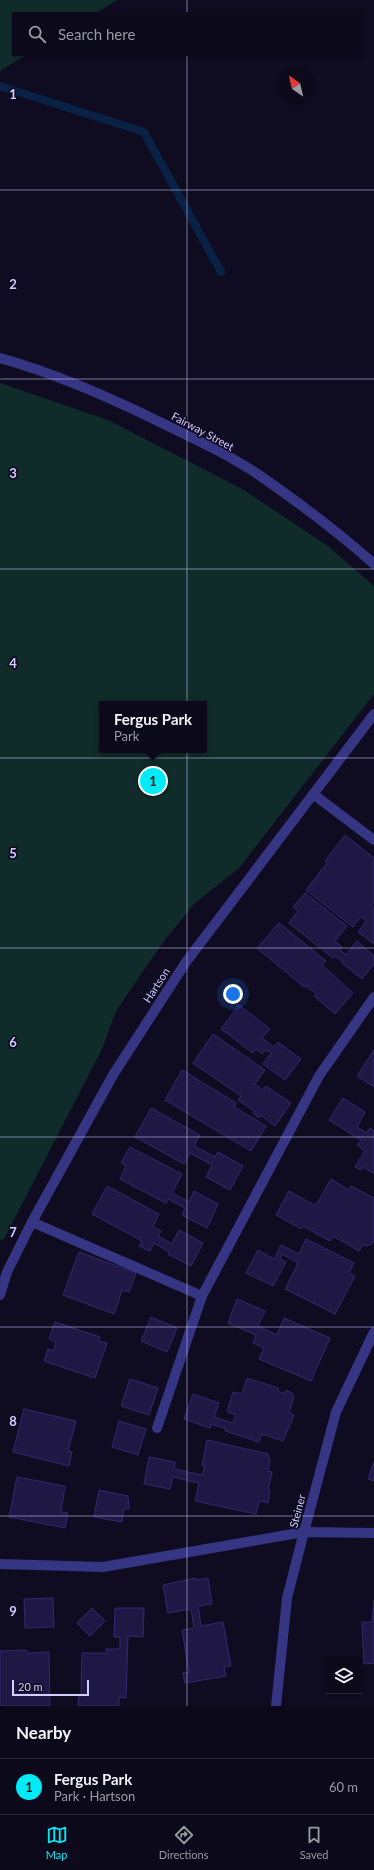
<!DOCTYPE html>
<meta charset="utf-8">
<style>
body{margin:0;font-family:Lato,sans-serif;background:#141223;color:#f1f3f6}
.controls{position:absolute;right:12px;bottom:12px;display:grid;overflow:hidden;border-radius:0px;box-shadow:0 1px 3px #0004}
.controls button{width:36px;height:36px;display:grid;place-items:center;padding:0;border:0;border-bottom:1px solid #2b2a39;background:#0b091a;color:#f1f3f6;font:20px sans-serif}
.compass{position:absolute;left:278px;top:68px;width:36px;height:36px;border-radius:50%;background:#0b091a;box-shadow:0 1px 3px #0004;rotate:326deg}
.scale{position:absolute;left:12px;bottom:10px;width:77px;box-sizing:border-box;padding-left:4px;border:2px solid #d1cdff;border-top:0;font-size:11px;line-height:14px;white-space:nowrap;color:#d1cdff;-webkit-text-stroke:3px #0f0c22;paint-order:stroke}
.you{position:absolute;left:233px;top:994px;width:14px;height:14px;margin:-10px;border:3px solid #fff;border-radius:50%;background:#1a73e8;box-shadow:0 0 0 6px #1a73e833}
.badge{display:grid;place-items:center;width:26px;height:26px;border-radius:50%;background:#00eaf8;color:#111;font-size:13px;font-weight:700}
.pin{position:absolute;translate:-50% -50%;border:2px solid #fff;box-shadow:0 1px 4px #0006}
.popup{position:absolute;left:99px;top:701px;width:108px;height:52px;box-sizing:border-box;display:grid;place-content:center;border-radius:0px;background:#0b091a;filter:drop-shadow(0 1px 3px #0005);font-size:13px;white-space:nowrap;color:#9a9aa2}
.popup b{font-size:15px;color:#f1f3f6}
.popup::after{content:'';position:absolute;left:50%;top:100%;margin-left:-8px;border:8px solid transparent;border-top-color:#0b091a}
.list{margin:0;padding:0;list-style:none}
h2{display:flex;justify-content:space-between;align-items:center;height:52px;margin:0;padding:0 16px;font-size:17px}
h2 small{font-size:13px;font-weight:400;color:#9a9aa2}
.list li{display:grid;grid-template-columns:26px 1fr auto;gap:12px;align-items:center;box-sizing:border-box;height:56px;padding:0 16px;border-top:1px solid #2b2a39}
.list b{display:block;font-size:15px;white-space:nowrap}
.list p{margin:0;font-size:13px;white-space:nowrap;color:#9a9aa2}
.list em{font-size:13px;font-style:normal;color:#9a9aa2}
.icon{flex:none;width:22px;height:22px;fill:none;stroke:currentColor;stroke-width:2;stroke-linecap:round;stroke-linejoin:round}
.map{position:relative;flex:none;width:374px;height:1706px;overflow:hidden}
.search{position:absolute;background:#0b091a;box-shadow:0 1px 3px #0004;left:12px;right:12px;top:12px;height:44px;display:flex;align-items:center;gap:10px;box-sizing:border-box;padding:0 14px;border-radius:0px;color:#9a9aa2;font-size:15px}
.sheet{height:108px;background:#0b091a}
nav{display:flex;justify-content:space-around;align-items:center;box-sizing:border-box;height:56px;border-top:1px solid #2b2a39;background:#0b091a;font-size:11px;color:#9a9aa2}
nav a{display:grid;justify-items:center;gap:2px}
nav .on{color:#00eaf8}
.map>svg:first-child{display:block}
.green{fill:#0f2c2a;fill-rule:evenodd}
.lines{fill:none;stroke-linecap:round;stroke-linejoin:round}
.stream{stroke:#092145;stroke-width:8}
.building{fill:#1f1744;stroke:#342871}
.service{stroke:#353584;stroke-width:10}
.minor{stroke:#353584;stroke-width:10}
.tertiary{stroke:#353584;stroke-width:10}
.grid{fill:none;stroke:#d1cdff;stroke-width:1;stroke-opacity:0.55}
.labels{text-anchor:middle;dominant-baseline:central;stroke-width:3.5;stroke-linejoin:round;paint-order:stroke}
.street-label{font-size:11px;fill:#d1cdff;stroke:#0f0c22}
.grid-label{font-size:13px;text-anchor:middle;font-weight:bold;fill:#d1cdff;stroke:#0f0c22;stroke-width:3.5;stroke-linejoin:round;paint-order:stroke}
</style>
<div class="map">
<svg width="374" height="1706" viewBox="0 0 374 1706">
<rect width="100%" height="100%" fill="#0f0c22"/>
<!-- green -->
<path class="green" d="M0 0H117L96 13H13V55H26L0 71Z
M0 383 108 420 244 490 328 546 374 586V694L239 868 194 904 161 945 116 1011 102 1049 4 1239 0 1240ZM102 704H204V750H102Z"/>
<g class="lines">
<!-- stream -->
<path class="stream" d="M0 86 144 132 221 272"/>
</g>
<!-- building -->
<path class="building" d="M345 835 374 858V902L371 906 374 908V944L358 932 366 921 361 917 353 927 306 890 327 863 325 861Z
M305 893 347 926 335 941 342 947 340 950 346 955 357 941 374 956V964L362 979 342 963 343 962 335 956 333 958 289 923 298 911 293 907Z
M279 923 326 961 322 965 353 993 335 1014 314 996 316 994 306 986 304 987 257 948Z
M239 1005 270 1029 262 1038 274 1047 278 1042 301 1059 285 1080 263 1064 271 1053 266 1050 262 1054 256 1049 253 1053 221 1029Z
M213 1034 265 1070 255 1084 263 1090 266 1086 291 1103 275 1126 261 1115 259 1118 253 1113 254 1111 238 1100 241 1096 193 1063Z
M374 1050V1087L357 1076Z
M182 1070 236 1103 234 1107 266 1126 251 1151 165 1100Z
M343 1098 365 1112 357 1127 366 1133 370 1128 374 1131V1174L363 1167 361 1170 355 1167 365 1151 357 1145 361 1140 329 1120Z
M151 1108 200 1135 194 1146 215 1157 218 1152 243 1166 230 1190 206 1177 212 1165 190 1153 184 1164 135 1137Z
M130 1147 182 1174 172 1193 189 1202 194 1191 218 1204 207 1228 182 1215 185 1208 168 1199 166 1203 120 1179 126 1166 121 1163Z
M331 1179 349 1190 351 1186 374 1198V1239L372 1244 366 1246 363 1244 359 1251 333 1236 330 1241 303 1226 301 1229 276 1215 289 1191 314 1205 318 1202Z
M107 1186 159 1214 153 1227 161 1231 158 1236 172 1244 179 1230 203 1243 191 1266 168 1254 169 1252 154 1243 150 1251 139 1246 142 1241 92 1214Z
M306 1239 354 1263 349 1273 355 1276 335 1314 285 1289 298 1263 282 1254 280 1259 286 1262 273 1286 246 1273 258 1250 274 1259 281 1245 299 1254Z
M79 1252 136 1273 129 1292 122 1290 114 1314 63 1295Z
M237 1299 265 1311 258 1326 277 1335 284 1318 330 1338 311 1381 259 1359 264 1348 253 1343 256 1335 228 1323Z
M151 1317 177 1328 167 1352 141 1341Z
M55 1322 100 1337 99 1341 107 1343 95 1378 44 1361 48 1349 53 1351 56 1342 49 1339Z
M247 1378 278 1388V1391L285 1394 286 1390 292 1393 294 1397 289 1413 294 1415 283 1441 262 1434 259 1442 225 1431 226 1429 211 1424 210 1428 184 1419 193 1394 219 1403 214 1417 233 1423 236 1415 227 1412 233 1392 242 1394Z
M130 1379 158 1388 149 1415 121 1406Z
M24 1409 76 1421 68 1451 72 1452 69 1466 13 1452Z
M119 1421 146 1429 138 1455 112 1447Z
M207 1440 268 1454 270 1460 268 1471 272 1472 268 1490H270L268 1503 259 1501 256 1514 195 1501 199 1483 173 1477 170 1489 144 1484 149 1457 175 1462 174 1469 202 1475 205 1466H202Z
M374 1462V1481L368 1479Z
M17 1477 65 1486 61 1512 68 1513 65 1528 9 1517Z
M99 1490 128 1496 129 1509 124 1508 122 1522 94 1517Z
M196 1578V1580L208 1578 212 1604 198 1606 201 1626 223 1622 231 1666 224 1667 226 1676 185 1683 183 1673 189 1672 182 1630 194 1628 191 1609 168 1613 163 1585Z
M53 1598 54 1627 25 1628 24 1599Z
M374 1600V1663L364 1664 362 1622H372Z
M92 1608 105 1621 90 1636 77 1623Z
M115 1608H144L143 1637 128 1636 126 1698 119 1697V1706H78L79 1696H81L82 1653H107L106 1649H120V1637H114Z
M26 1650 28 1653 49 1652 50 1706H0V1651Z"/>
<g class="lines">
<!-- service -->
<path class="service" d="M313 794 374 840
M32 1222 202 1296
M157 1428 202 1296 319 1076 374 997
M0 1564 103 1567 304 1532 374 1533"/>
<!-- minor -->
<path class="minor" d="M276 1706 287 1598 304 1532 336 1412 374 1332"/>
<!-- tertiary -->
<path class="tertiary" d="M0 358C58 374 114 399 168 426 199 441 231 456 259 475 298 502 338 532 374 564
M0 1295 7 1272 32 1222 113 1075 186 962 374 714"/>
</g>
<!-- grid -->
<path class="grid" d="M187 0V13M187 55V1706M0 190H374M0 379H374M0 569H374M0 758H374M0 948H374M0 1137H374M0 1327H374M0 1516H374"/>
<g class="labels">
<!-- street labels -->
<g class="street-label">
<text transform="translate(203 431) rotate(28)">Fairway Street</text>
<text transform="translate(156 985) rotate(-57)">Hartson</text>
<text transform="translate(297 1511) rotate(-75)">Steiner</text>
</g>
</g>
<g class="grid-label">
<text x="13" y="99">1</text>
<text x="13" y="289">2</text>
<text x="13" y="478">3</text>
<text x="13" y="668">4</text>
<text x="13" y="858">5</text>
<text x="13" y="1047">6</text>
<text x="13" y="1237">7</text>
<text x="13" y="1426">8</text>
<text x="13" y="1616">9</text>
</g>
</svg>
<div class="controls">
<button><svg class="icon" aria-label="layers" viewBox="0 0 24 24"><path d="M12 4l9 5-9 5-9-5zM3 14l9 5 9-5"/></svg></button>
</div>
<svg class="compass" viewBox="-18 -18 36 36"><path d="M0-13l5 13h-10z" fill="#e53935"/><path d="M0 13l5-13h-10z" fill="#9a9aa2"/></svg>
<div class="scale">20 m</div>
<div class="you"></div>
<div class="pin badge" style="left:153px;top:781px">1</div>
<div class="popup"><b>Fergus Park</b>Park</div>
<div class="search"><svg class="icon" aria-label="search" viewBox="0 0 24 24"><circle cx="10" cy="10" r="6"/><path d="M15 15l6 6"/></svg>Search here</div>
</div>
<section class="sheet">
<h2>Nearby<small></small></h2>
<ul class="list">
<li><span class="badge">1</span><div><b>Fergus Park</b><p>Park · Hartson</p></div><em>60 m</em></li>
</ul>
</section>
<nav>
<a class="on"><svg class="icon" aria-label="map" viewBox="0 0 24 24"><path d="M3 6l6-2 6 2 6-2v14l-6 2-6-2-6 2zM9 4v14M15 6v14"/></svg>Map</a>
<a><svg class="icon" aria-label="directions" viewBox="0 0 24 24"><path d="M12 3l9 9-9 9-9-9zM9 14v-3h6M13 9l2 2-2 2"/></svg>Directions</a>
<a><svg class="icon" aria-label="saved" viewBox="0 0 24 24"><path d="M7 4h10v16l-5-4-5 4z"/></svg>Saved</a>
</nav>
